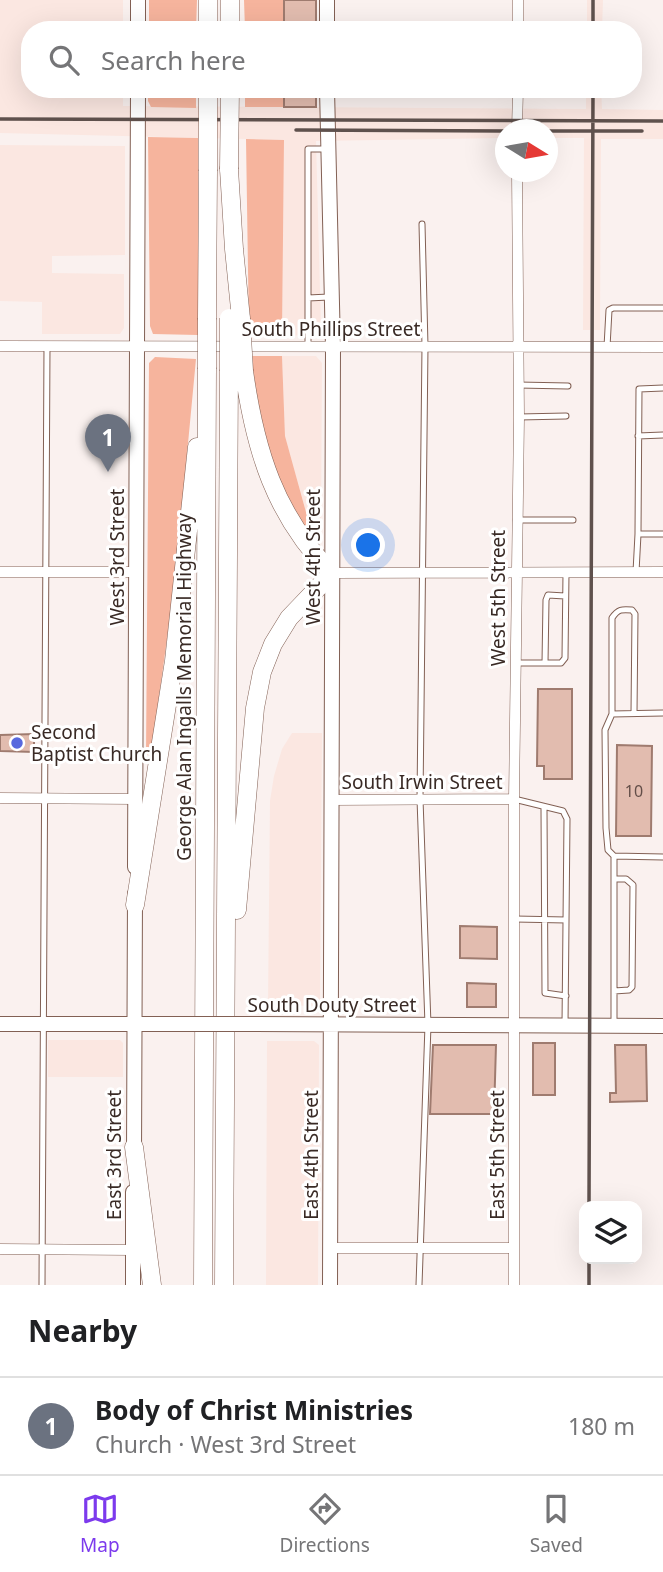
<!DOCTYPE html>
<meta charset="utf-8">
<style>
body{margin:0;font-family:"Noto Sans",sans-serif;background:#f6f6f6;color:#202124}
.controls{position:absolute;right:21px;bottom:21px;display:grid;overflow:hidden;border-radius:14px;box-shadow:0 7px 28px #0002}
.controls button{width:63px;height:63px;display:grid;place-items:center;padding:0;border:0;border-bottom:2px solid #e0e0e0;background:#fff;color:#202124;font:35px sans-serif}
.compass{position:absolute;left:495px;top:119px;width:63px;height:63px;border-radius:50%;background:#fff;box-shadow:0 7px 28px #0002;rotate:101deg}
.you{position:absolute;left:369px;top:546px;width:24px;height:24px;margin:-18px;border:5px solid #fff;border-radius:50%;background:#1a73e8;box-shadow:0 0 0 10px #1a73e833}
.badge{display:grid;place-items:center;width:46px;height:46px;border-radius:50%;background:#7c3aed;color:#fff;font-size:23px;font-weight:700}
.pin{position:absolute;translate:-50% -58px;filter:drop-shadow(0 2px 4px #0008)}
.pin::after{content:'';position:absolute;top:37px;width:24px;height:21px;background:inherit;clip-path:polygon(0 0,100% 0,50% 100%)}
.list{margin:0;padding:0;list-style:none}
h2{display:flex;justify-content:space-between;align-items:center;height:91px;margin:0;padding:0 28px;font-size:30px}
h2 small{font-size:23px;font-weight:400;color:#757577}
.list li{display:grid;grid-template-columns:46px 1fr auto;gap:21px;align-items:center;box-sizing:border-box;height:98px;padding:0 28px;border-top:2px solid #e0e0e0}
.list b{display:block;font-size:26px;white-space:nowrap}
.list p{margin:0;font-size:23px;white-space:nowrap;color:#757577}
.list em{font-size:23px;font-style:normal;color:#757577}
.icon{flex:none;width:38px;height:38px;fill:none;stroke:currentColor;stroke-width:2;stroke-linecap:round;stroke-linejoin:round}
.map{position:relative;flex:none;width:663px;height:1285px;overflow:hidden}
.search{position:absolute;background:#fff;box-shadow:0 7px 28px #0002;left:21px;right:21px;top:21px;height:77px;display:flex;align-items:center;gap:18px;box-sizing:border-box;padding:0 24px;border-radius:28px;color:#757577;font-size:26px}
.sheet{height:189px;background:#fff}
nav{display:flex;justify-content:space-around;align-items:center;box-sizing:border-box;height:98px;border-top:2px solid #e0e0e0;background:#fff;font-size:19px;color:#757577}
nav a{display:grid;justify-items:center;gap:4px}
nav .on{color:#7c3aed}
.map>svg:first-child{display:block}
.built{fill:#fbe7e1}
.green{fill:#f6b49d}
.building{fill:#e2bcaf;stroke:#9f7b6f;stroke-width:2}
.lines{fill:none;stroke-linecap:round;stroke-linejoin:round}
.lane-casing{stroke:#826054;stroke-width:7}
.street-casing{stroke:#826054;stroke-width:11}
.secondary-casing{stroke:#826054;stroke-width:16}
.highway-casing{stroke:#826054;stroke-width:19}
.lane{stroke:#fff;stroke-width:5}
.street{stroke:#fff;stroke-width:10}
.secondary{stroke:#fff;stroke-width:14}
.highway{stroke:#fff;stroke-width:18}
.rail{stroke:#5f514d;stroke-width:3.5}
.secondary-bridge-casing{stroke:#826054;stroke-width:16;stroke-linecap:butt}
.highway-bridge-casing{stroke:#826054;stroke-width:19;stroke-linecap:butt}
.secondary-bridge{stroke:#fff;stroke-width:14}
.highway-bridge{stroke:#fff;stroke-width:18}
.poi-dot{fill:#5868de;stroke:#fff;stroke-width:2.5}
.labels{text-anchor:middle;dominant-baseline:central;stroke-width:6;stroke-linejoin:round;paint-order:stroke}
.number-label{font-size:16px;fill:#634e48}
.street-label{font-size:19px;fill:#392a25;stroke:#fff}
.poi-label{font-size:19px;fill:#392a25;stroke:#fff;text-anchor:start}
</style>
<div class="map">
<svg width="663" height="1285" viewBox="0 0 663 1285">
<rect width="100%" height="100%" fill="#faf1ef"/>
<!-- built -->
<path class="built" d="M0 0H123V30H30V89H123V106L586 109V89H601L602 109 663 110V139H601L600 330H583L584 138H548V130H505V138L316 141 321 328 316 335 282 336 284 140 0 133Z
M587 0H603L602 30H587Z
M0 145 125 146V255L52 256V273L124 274V328L120 334H42V302L0 301Z
M282 356H316L322 363 321 523H309L285 436Z
M292 733H322L320 1001 313 1006 268 1005 270 801 274 776 282 749Z
M48 1040H120L123 1043V1077H48Z
M267 1041H314L319 1045 318 1285H266Z"/>
<!-- green -->
<path class="green" d="M149 0H197L196 30H149Z
M244 0H284V30H245Z
M148 89H196V108L151 107 148 101Z
M245 89H284V107H245Z
M148 137 198 138V335L153 334 150 326Z
M246 139 284 140 282 336 249 334Z
M251 356H282L285 436 309 523H321L320 542 316 544C289 507 266 461 258 416 254 396 253 376 251 356Z
M155 357 196 359 175 581 151 755H146L149 363Z"/>
<!-- building -->
<path class="building" d="M284 0H316V30H284Z
M284 89H316V107H284Z
M538 689H572V779H544V766H537Z
M34 734V752L0 751V735Z
M617 745 652 746 651 836H616Z
M460 926 497 927V959L460 958Z
M467 983 496 984V1007H467Z
M533 1043H555V1095H533Z
M433 1045H496L494 1114H430Z
M615 1045H646L647 1101 610 1102V1093H616Z"/>
<g class="lines">
<!-- lane casing -->
<g class="lane-casing">
<path id="lane" d="M308 298 329 297
M308 347V149H328
M607 347 609 310 613 308H663
M518 385 568 386
M663 388 639 389 638 534H663
M519 417 566 416
M638 436 663 435
M516 520H573
M636 572 638 534
M516 663H561L565 658 566 573
M545 663 546 600 548 595 565 596
M634 713 635 614 632 610C622 609 618 609 612 618V714L605 730 606 828 608 850 614 856 663 857
M612 714 663 713
M514 799 563 811 567 819 565 1025
M544 808 545 993 566 996
M515 919 566 920
M614 991 629 990 632 987 633 885 626 879H614
M614 1025V856
M42 1285 47 346
M419 1285 428 1025 420 799 425 346 422 224"/>
</g>
<!-- street casing -->
<g class="street-casing">
<path id="street" d="M518 30V0
M517 130 518 89
M0 346 663 347
M0 572H136
M332 573 663 572
M0 798 135 799
M331 800 514 799
M330 1248H514
M0 1249 133 1250
M514 1285V799L519 417 517 172"/>
</g>
<!-- secondary casing -->
<g class="secondary-casing">
<path id="secondary" d="M138 30V0
M327 30V0
M327 89 333 347 330 1285
M135 867 138 89
M0 1024H178
M256 1024 663 1026
M134 1158 135 894
M133 1285V1192"/>
</g>
<!-- highway casing -->
<g class="highway-casing">
<path id="highway" d="M208 30V0
M230 30V0
M229 169 234 249 241 319
M207 318 208 171
M135 905 174 661 197 447
M237 910 255 708 262 672 273 644 289 618 332 573C275 516 255 450 244 371
M134 1147 152 1285
M203 1285 207 369
M224 1285 229 371"/>
</g>
<!-- lane -->
<use href="#lane" class="lane"/>
<!-- street -->
<use href="#street" class="street"/>
<!-- secondary -->
<use href="#secondary" class="secondary"/>
<!-- highway -->
<use href="#highway" class="highway"/>
<!-- rail -->
<path class="rail" d="M593 30V0
M0 119 663 121
M296 130 505 131
M548 131H642
M589 1206 593 89
M589 1285V1259"/>
<!-- secondary-bridge casing -->
<g class="secondary-bridge-casing">
<path id="secondary-bridge" d="M178 1024H256"/>
</g>
<!-- highway-bridge casing -->
<g class="highway-bridge-casing">
<path id="highway-bridge" d="M229 169 230 89
M208 171V89
M207 318V369
M229 318V371
M241 319 244 371"/>
</g>
<!-- secondary-bridge -->
<use href="#secondary-bridge" class="secondary-bridge"/>
<!-- highway-bridge -->
<use href="#highway-bridge" class="highway-bridge"/>
</g>
<!-- markers -->
<circle class="poi-dot" cx="17" cy="743" r="7"/>
<g class="labels">
<!-- number labels -->
<g class="number-label">
<text x="634" y="791">10</text>
</g>
<!-- street labels -->
<g class="street-label">
<text x="331" y="329">South Phillips Street</text>
<text transform="translate(117 557) rotate(-90)">West 3rd Street</text>
<text transform="translate(313 557) rotate(-90)">West 4th Street</text>
<text transform="translate(498 598) rotate(-90)">West 5th Street</text>
<text transform="translate(184 687) rotate(-90)">George Alan Ingalls Memorial Highway</text>
<text x="422" y="782">South Irwin Street</text>
<text x="332" y="1005">South Douty Street</text>
<text transform="translate(114 1155) rotate(-90)">East 3rd Street</text>
<text transform="translate(311 1155) rotate(-90)">East 4th Street</text>
<text transform="translate(497 1155) rotate(-90)">East 5th Street</text>
</g>
<!-- poi labels -->
<g class="poi-label">
<text x="31" y="732">Second<tspan x="31" dy="22">Baptist Church</tspan></text>
</g>
</g>
</svg>
<div class="controls">
<button><svg class="icon" aria-label="layers" viewBox="0 0 24 24"><path d="M12 4l9 5-9 5-9-5zM3 14l9 5 9-5"/></svg></button>
</div>
<svg class="compass" viewBox="-18 -18 36 36"><path d="M0-13l5 13h-10z" fill="#e53935"/><path d="M0 13l5-13h-10z" fill="#757577"/></svg>
<div class="you"></div>
<div class="pin badge" style="left:108px;top:472px;background:#6b7280">1</div>
<div class="search"><svg class="icon" aria-label="search" viewBox="0 0 24 24"><circle cx="10" cy="10" r="6"/><path d="M15 15l6 6"/></svg>Search here</div>
</div>
<section class="sheet">
<h2>Nearby<small></small></h2>
<ul class="list">
<li><span class="badge" style="background:#6b7280">1</span><div><b>Body of Christ Ministries</b><p>Church · West 3rd Street</p></div><em>180 m</em></li>
</ul>
</section>
<nav>
<a class="on"><svg class="icon" aria-label="map" viewBox="0 0 24 24"><path d="M3 6l6-2 6 2 6-2v14l-6 2-6-2-6 2zM9 4v14M15 6v14"/></svg>Map</a>
<a><svg class="icon" aria-label="directions" viewBox="0 0 24 24"><path d="M12 3l9 9-9 9-9-9zM9 14v-3h6M13 9l2 2-2 2"/></svg>Directions</a>
<a><svg class="icon" aria-label="saved" viewBox="0 0 24 24"><path d="M7 4h10v16l-5-4-5 4z"/></svg>Saved</a>
</nav>
